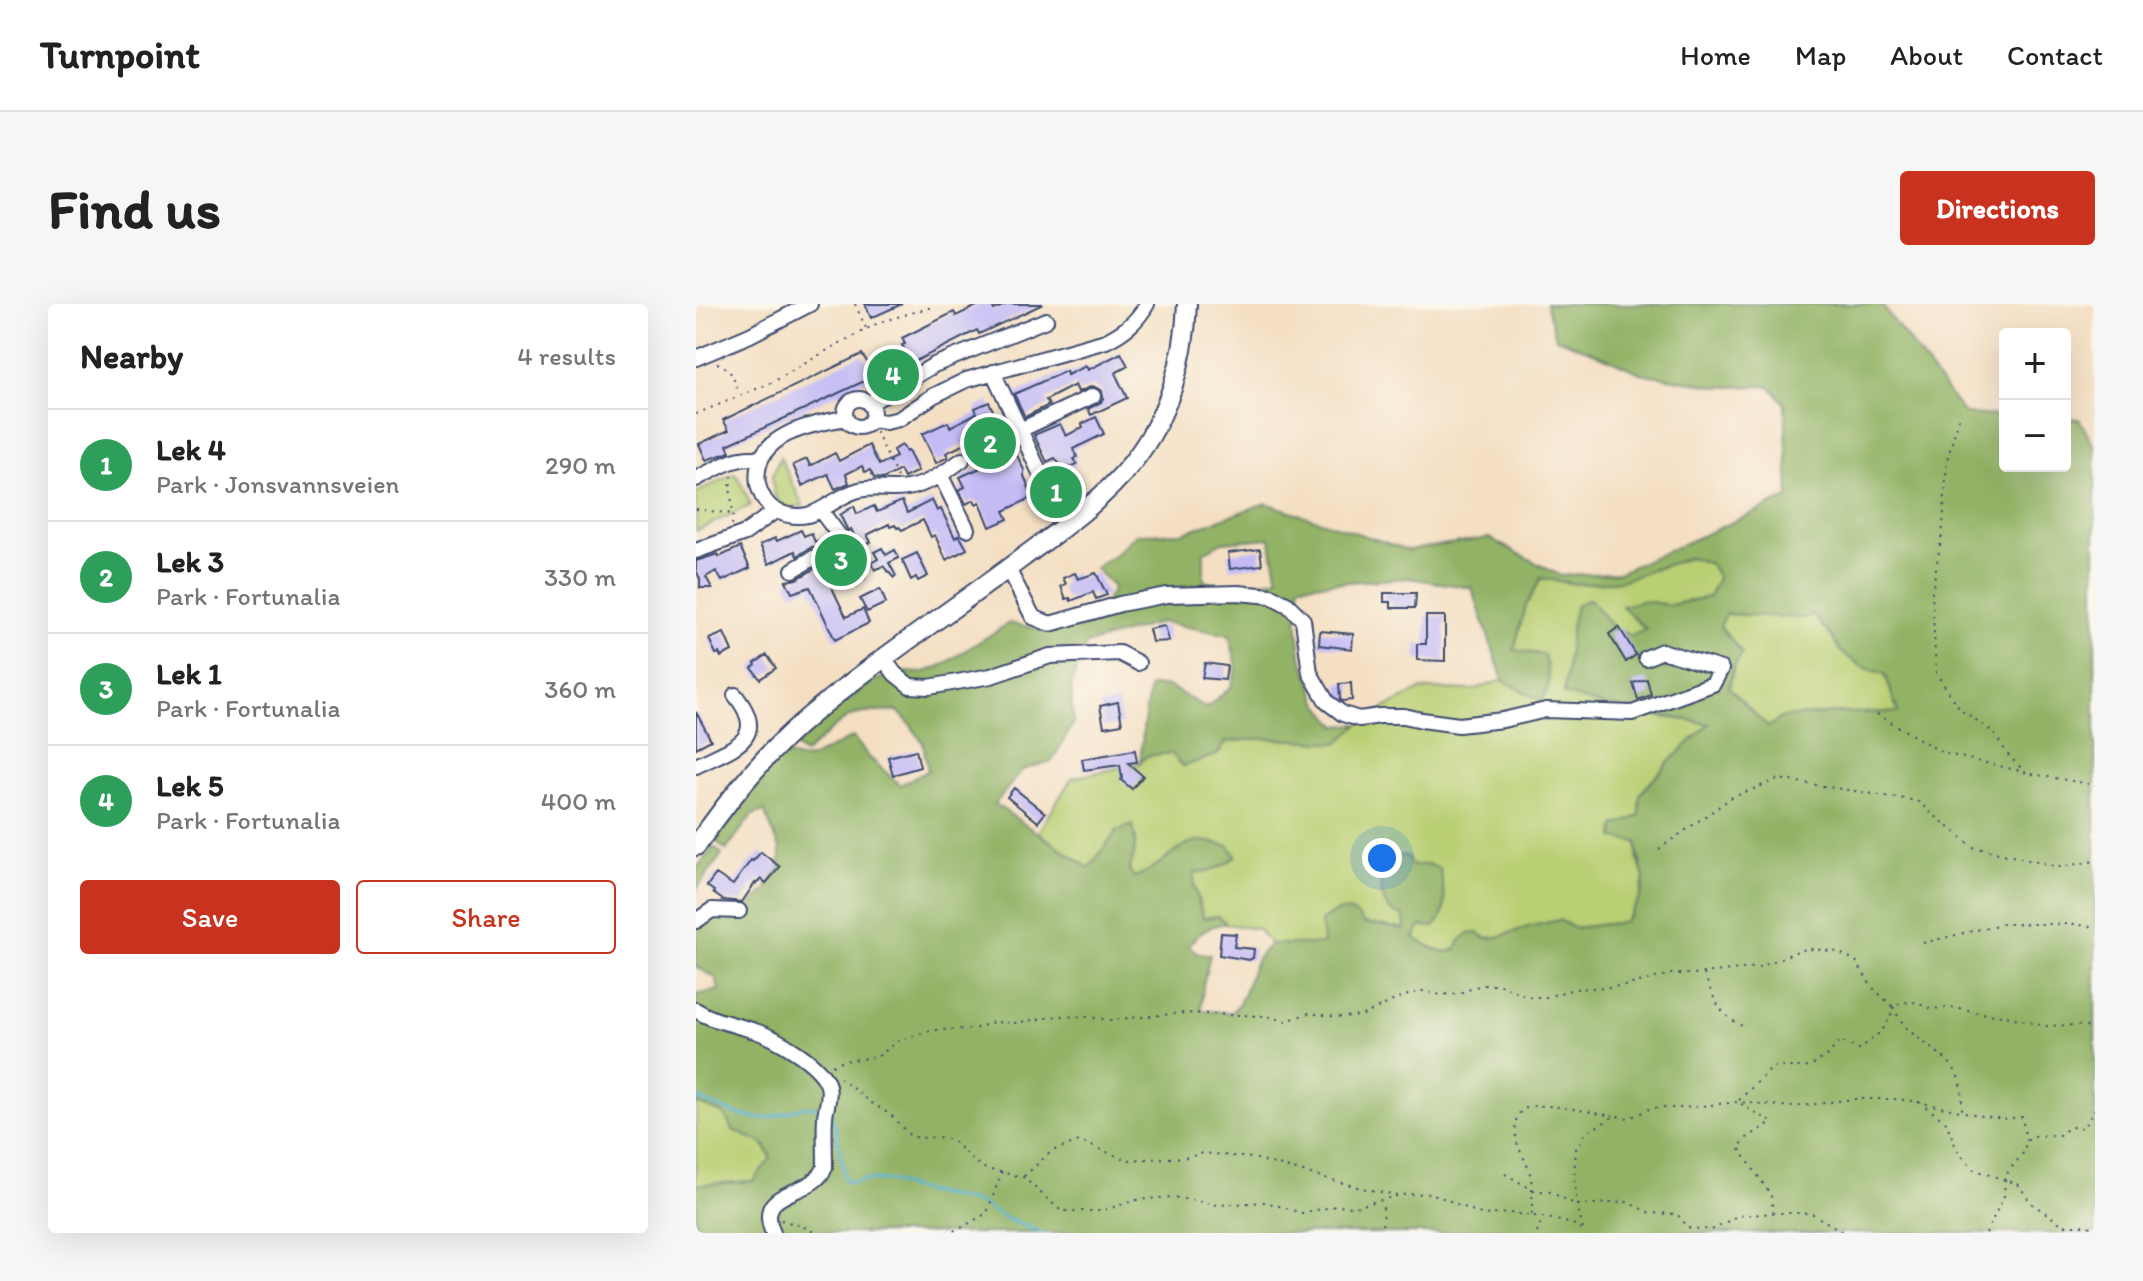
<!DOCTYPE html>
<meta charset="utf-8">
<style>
body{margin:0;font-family:Itim,sans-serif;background:#f6f6f6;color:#222}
.controls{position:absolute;right:24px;top:24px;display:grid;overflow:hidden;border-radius:8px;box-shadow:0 8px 32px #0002}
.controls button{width:72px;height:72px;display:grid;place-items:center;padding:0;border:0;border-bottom:2px solid #e0e0e0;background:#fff;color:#222;font:40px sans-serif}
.you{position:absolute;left:686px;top:554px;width:28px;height:28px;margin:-20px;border:6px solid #fff;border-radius:50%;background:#1a73e8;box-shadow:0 0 0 12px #1a73e833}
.badge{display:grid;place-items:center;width:52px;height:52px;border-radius:50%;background:#c8321e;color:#fff;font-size:26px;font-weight:700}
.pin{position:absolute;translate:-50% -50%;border:4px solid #fff;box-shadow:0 2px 8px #0006}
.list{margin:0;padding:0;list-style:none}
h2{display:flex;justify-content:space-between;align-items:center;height:104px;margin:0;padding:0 32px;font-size:34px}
h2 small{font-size:26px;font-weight:400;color:#767676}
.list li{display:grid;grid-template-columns:52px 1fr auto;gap:24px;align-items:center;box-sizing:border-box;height:112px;padding:0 32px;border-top:2px solid #e0e0e0}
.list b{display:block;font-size:30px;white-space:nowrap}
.list p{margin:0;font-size:26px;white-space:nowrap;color:#767676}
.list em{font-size:26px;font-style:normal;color:#767676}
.actions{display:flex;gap:16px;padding:24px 32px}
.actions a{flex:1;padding:18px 0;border:2px solid #c8321e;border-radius:8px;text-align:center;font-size:28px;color:#c8321e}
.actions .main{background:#c8321e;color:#fff}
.map{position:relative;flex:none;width:1399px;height:929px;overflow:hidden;border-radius:8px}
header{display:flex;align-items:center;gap:48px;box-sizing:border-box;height:112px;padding:0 40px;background:#fff;border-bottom:2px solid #e0e0e0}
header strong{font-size:38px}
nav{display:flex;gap:44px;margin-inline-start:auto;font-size:28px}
.intro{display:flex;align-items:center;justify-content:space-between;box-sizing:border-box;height:192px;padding:0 48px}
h1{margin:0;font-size:56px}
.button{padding:20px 36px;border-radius:8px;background:#c8321e;color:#fff;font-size:28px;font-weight:700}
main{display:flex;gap:48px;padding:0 48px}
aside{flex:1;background:#fff;border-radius:8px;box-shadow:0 8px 32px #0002}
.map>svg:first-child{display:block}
.green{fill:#b9cf73;stroke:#6a7f68;stroke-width:2}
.forest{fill:#92b265;stroke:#567062;stroke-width:2;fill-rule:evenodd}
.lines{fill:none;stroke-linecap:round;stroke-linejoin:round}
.stream{stroke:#50b0ce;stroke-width:3}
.building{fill:#c4bbf5}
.minor-casing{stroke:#3c496d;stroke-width:18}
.major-casing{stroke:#3c496d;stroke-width:22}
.path{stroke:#3c496d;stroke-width:2;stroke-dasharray:2 6;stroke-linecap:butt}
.minor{stroke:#fff;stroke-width:14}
.major{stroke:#fff;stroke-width:18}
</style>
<header>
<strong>Turnpoint</strong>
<nav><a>Home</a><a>Map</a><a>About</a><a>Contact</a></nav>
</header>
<div class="intro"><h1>Find us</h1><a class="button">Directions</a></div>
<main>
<aside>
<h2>Nearby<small>4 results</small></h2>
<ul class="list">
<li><span class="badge" style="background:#2e9e5b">1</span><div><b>Lek 4</b><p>Park · Jonsvannsveien</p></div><em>290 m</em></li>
<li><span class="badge" style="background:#2e9e5b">2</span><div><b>Lek 3</b><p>Park · Fortunalia</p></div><em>330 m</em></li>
<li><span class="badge" style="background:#2e9e5b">3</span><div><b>Lek 1</b><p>Park · Fortunalia</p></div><em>360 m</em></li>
<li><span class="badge" style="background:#2e9e5b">4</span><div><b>Lek 5</b><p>Park · Fortunalia</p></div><em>400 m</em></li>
</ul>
<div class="actions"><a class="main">Save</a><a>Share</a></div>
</aside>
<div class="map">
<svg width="1399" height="929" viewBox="0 0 1399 929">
<rect width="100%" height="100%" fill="#fbf7ec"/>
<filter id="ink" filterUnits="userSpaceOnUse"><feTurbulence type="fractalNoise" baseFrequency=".0125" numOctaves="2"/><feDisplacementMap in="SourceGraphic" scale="16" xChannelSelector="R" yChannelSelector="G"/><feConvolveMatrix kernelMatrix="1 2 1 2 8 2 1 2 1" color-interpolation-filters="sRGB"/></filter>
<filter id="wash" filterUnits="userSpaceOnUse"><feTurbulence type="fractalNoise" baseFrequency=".006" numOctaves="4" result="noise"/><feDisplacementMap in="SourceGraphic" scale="32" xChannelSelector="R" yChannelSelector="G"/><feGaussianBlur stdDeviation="1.8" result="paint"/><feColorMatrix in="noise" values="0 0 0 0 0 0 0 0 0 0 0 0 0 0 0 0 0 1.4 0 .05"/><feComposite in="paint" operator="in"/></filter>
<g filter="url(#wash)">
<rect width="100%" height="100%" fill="#f4dfc3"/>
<!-- green -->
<path class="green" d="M84 153 107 202 91 204 84 200 78 190 76 173Z
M38 170 41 172 55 201 0 227V189Z
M994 253 1015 260 1022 274 1013 293 974 301 947 297 926 302 950 326 935 332 917 324 876 318 874 341 928 403 966 413 1014 419 975 456 944 490 941 554 948 574 943 596 928 618 878 624 863 616 832 623 802 633 791 634 780 629C751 654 752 651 718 635L725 622 732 560 715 562 709 612V625L668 619 627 640H574L562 625 531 620 522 612 507 614 498 581V568L511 567 533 542C523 540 510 536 500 538 481 541 459 568 438 574L433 566 438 552 440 532 421 527 393 564 342 528 376 474 444 459 450 452 476 449 487 462 521 451 530 438 567 434 642 439 663 420 689 404 726 385 777 386 807 376 845 397C856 383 852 367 848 351L818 346 829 303 845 274 881 280 924 277Z
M1030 310 1117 311 1136 333 1145 347 1167 363 1189 370 1202 408 1142 409 1088 413 1072 424 1032 384 1037 365 1046 349 1024 322Z
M0 799 27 809 37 826 68 840 75 855 57 877 0 881Z"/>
<!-- forest -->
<path class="forest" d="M850 0H1185L1268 110 1309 112V162H1369V114L1383 115 1399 143V929H814L802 924 744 929H0V881L57 877 75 854 68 840 37 826 27 809 0 799V691L23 686 20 674 0 663V615L45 610 68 588 84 564V544L68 507 56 511 30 546 21 538 24 533 21 528 70 467 88 448 101 455 115 454 157 433 173 453 204 481 232 467 227 439 214 420 202 407C187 408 169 407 155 412 141 417 122 440 108 450L99 443 136 408 177 377 205 368 226 369 245 362 313 319 345 325 400 312 415 289 417 283 399 264 419 251 440 230 486 229 570 199 712 246 793 234 863 271 922 269 1093 193 1089 100 1074 82 1023 83 944 69 902 50 860 34ZM574 234 582 275 527 283 508 277V248L526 238ZM994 253 1014 260 1022 274 1013 293 974 301 947 297 926 302 950 325 935 332 917 324 894 295 880 301 876 318 868 390 897 399 1013 420 975 456 944 490 943 512 919 522 918 534 941 538C941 551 944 558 947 570 951 588 938 604 928 618L878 624 863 616 832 623 802 633 791 634 780 629 772 630 763 637 760 646C746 652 730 641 718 634L725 622 738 623C755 607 747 586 744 565L732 560 715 562 712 553 706 551 687 563C682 583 684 608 708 612L709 625 668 619C656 601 640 605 625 617L627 640H574C570 645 564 650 561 655 551 673 552 692 535 709L505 706 507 681 514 651 503 650 493 642C500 629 517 619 531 620L522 612 507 614 498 581V569C515 567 527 564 540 552L533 542C523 540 510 536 500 537 481 541 459 568 438 573L433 566C439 551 441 537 437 521L421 527 393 564 299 500 326 466 356 457 377 420 375 381 390 340 466 318 533 331 541 362 535 383 510 404 472 382H454L448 418 444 459 450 452 475 449 487 462 521 451 530 438 567 434 642 439 663 420 641 422 623 400 605 352 601 317 604 281 713 274 776 284 807 376 845 397C857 383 852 367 848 351L818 346 829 303 845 274 881 280 924 277ZM1030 310 1112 314 1117 311 1136 333 1144 347 1167 363 1189 370 1202 408 1142 409 1087 413 1072 423 1033 384 1037 365 1046 349 1024 322Z
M17 543 26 550 0 586V566Z"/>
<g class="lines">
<!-- stream -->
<path class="stream" d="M0 794C18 801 51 817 69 814 88 812 101 800 120 803
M135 812 140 824 149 877 155 879 168 876 193 877 214 884 283 899 311 915 347 929"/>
</g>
<g id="blocks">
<!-- building -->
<path class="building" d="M169 0H206L175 14Z
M285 0H295L298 6 311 0H347L283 30 281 26 218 58 215 57 206 41 209 40 206 34 258 8 260 12Z
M425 49 432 62 419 69 431 94 395 111 392 105 405 98 407 94 406 87 397 82 382 88 379 81 350 96 353 101 329 113 318 90 370 67 371 71 390 62 392 66Z
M166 50 177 67 174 68 177 73 31 141 34 148 10 156 3 140 33 126 27 116Z
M293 98 306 126 303 128 312 148 318 145 328 166V172L337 193 308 207 312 215 294 223 284 198 280 200 278 196 270 200 263 186 269 183 264 173 291 161 279 135 250 149 252 153 240 159 226 130 252 118 254 123 281 109 279 104Z
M400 113 408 130 377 145 381 153 378 155 381 160 368 166 359 154 351 158 338 131 364 120 370 132 387 123 386 120Z
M173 141 183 161 200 153 197 146 206 141 210 148 212 147 222 167 208 174 204 166 187 175 178 174 174 166 169 168 166 162 150 170 153 179 139 185 132 170 106 182 97 161 111 155 114 162 139 149 143 157Z
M236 196 241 207 245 205 259 234 263 231 271 245 250 256 239 231 235 233 227 216 206 226 203 223 201 224 199 221 194 223 193 220 171 231 175 238 164 243 155 225 152 227 144 211 158 202 161 210 178 202 181 208 206 197 211 209Z
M105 226 108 232 115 229 119 238 127 234 131 242 116 243 101 252 99 247 73 260 64 241 79 234 81 237Z
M44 243 54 264 26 277 20 267 10 273 16 284H4V275L0 266V257L22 250 23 253Z
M186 244 190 251 199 246 203 254 193 259 200 272 198 274 187 262 179 266 175 259 182 255 178 248Z
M564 245 566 261 534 265 532 249Z
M221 249 232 272 222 277 220 273 215 276 206 256Z
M122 263 126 270 129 269 150 313 167 305 173 319 139 336 114 283 96 289 90 277 101 275Z
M379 269 382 275 400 269 411 291 400 295 397 288 375 297 374 294 370 295 365 282 370 280 367 274Z
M184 285 190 299 171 308 164 295Z
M688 289H720L719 304H695V298H688Z
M730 312H749V357L721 356V340H730Z
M469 322 473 337 456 338 453 325Z
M923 323 940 351 930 358 913 330Z
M624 327 657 330 656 345 623 341Z
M28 329 36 347 25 353 23 349 20 350 13 335Z
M71 351 80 364 64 375 56 364 60 361 59 359Z
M509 359 531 362 529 376 506 374Z
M951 375 955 391 942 396 937 379Z
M655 379 656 396 646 397 644 395 643 380Z
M422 398 426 420 408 423 404 402Z
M0 408 15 436 0 444Z
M220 446 224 463 197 471 192 453Z
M439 446 441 458 432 459 447 472 436 485 425 476 426 474 424 461 388 466 386 455Z
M318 484 349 509 342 518 311 493Z
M65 548 84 563 70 579 65 575 60 580 59 579 46 598 27 596 17 589 18 587 11 582 20 570 37 581 55 556 57 557Z
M525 629 540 630 538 643 558 645 557 654 553 656 523 651Z"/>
</g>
</g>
<g filter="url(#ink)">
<use href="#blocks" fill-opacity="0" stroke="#3c496d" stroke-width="2"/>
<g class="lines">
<!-- minor casing -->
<g class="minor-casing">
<path id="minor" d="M0 54 54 31 114 0
M297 68 345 171
M149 109a14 14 0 1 1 28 0a14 14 0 1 1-28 0Z
M173 100 238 61 350 16
M150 114C114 120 55 131 62 180 64 191 72 204 83 208 119 223 134 193 163 186 175 183 187 185 199 185 226 185 245 171 266 156
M175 116 190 118 203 115 237 92 270 76 410 37C428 28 441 18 451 0
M324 126 397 92
M245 172 271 225
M0 175C20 165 41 150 64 155
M0 247 49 229 79 207
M312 265 337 313 354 320 424 300 471 291 542 289 575 292 592 301 607 316 614 369 631 398 647 410 663 415 684 412H708L726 416 763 421 807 416 850 406 936 409 1017 380 1025 365 966 347 950 354
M97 266 119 253 128 251 134 255 148 276H155L162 270V261L159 253 125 207
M188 355 199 370 214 382 233 383 295 372 354 352 423 349 442 359
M0 462C35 444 75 436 39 391
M0 617 16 606 43 607
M0 706C18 718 39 720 59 727 79 733 126 760 132 782 135 793 130 802 129 813 128 829 129 847 129 863 117 895 57 882 77 929"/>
</g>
<!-- major casing -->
<g class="major-casing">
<path id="major" d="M0 542C34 494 70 448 116 410 183 354 257 306 326 254 365 225 406 197 436 159 472 114 489 56 491 0"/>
</g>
<!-- path -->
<path class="path" d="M159 0 170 24
M21 59C36 64 38 76 43 90
M0 110 75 79 144 39 184 18 236 3
M1263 114 1251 156 1247 223 1236 288 1240 369 1264 405 1297 428 1313 452 1330 469 1399 481
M180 128 201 173
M276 150 312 130
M0 205 37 210
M36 221C40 205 31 188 36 172
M1181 410 1247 449 1329 468
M963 545 1035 494 1082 475 1221 497 1277 543 1363 563 1399 557
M1227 639 1305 620H1378L1399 623
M1008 670C1019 697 1023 712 1051 724
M1197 703C1202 712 1207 721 1215 728 1248 757 1268 756 1266 807
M136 762 146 757 181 753 204 736 237 726 278 725 297 718 319 719 362 712 392 713 414 716 488 709 570 712 590 717 613 709 641 713 665 712 705 693 726 687 745 691 764 689 785 681H806L832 693H850L878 685 928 682 975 670H998L1064 663 1104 646 1118 645 1142 648 1160 657 1176 683 1196 702 1215 697 1236 705 1255 703 1277 708 1315 713 1348 722 1378 721 1399 724
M144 774 177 800 195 811 213 831 222 834 242 833 256 836 277 857 290 865 327 873 365 907H405L440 896 476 893 523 901 570 898 606 909 640 902 659 903 704 891 735 889 787 911 814 909 847 913 877 920 889 929
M1043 796 1077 763H1113L1131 752 1144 737 1163 745C1177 735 1197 721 1196 702
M1223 798 1250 818 1261 846 1278 866 1322 880 1335 899 1367 921H1391L1399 926
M1045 800 1076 818 1049 835 1043 844 1075 891 1077 908
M809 870 837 886 854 888 881 901 931 898 954 909 981 910 992 924 1016 926 1041 912 1077 909H1115L1149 929
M328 872 356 847 383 837 431 856 493 853 507 849 557 854 665 884 700 891
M836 910C836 893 838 877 831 861 828 853 823 846 821 838 818 827 817 810 830 804 845 797 898 809 917 812
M85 916 106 922 120 929
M887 925 881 901 878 872 880 845 890 829 919 812 934 814 955 804H987L1042 798 1098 803 1157 795H1201L1222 798 1287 812 1307 815 1326 813 1330 837
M250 929 263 925 291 909 306 867
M685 929 688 909 686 899
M841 929 847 913
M1290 929 1308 892 1309 875 1312 868 1328 848 1330 837 1339 832 1363 831 1374 823 1387 824 1399 805"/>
<!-- minor -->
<use href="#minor" class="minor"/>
<!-- major -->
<use href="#major" class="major"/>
</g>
</g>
</svg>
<div class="controls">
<button>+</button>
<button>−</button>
</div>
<div class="you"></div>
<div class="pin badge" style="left:360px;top:188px;background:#2e9e5b">1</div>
<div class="pin badge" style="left:294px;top:139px;background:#2e9e5b">2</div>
<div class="pin badge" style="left:145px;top:256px;background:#2e9e5b">3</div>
<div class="pin badge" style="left:197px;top:71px;background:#2e9e5b">4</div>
</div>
</main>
